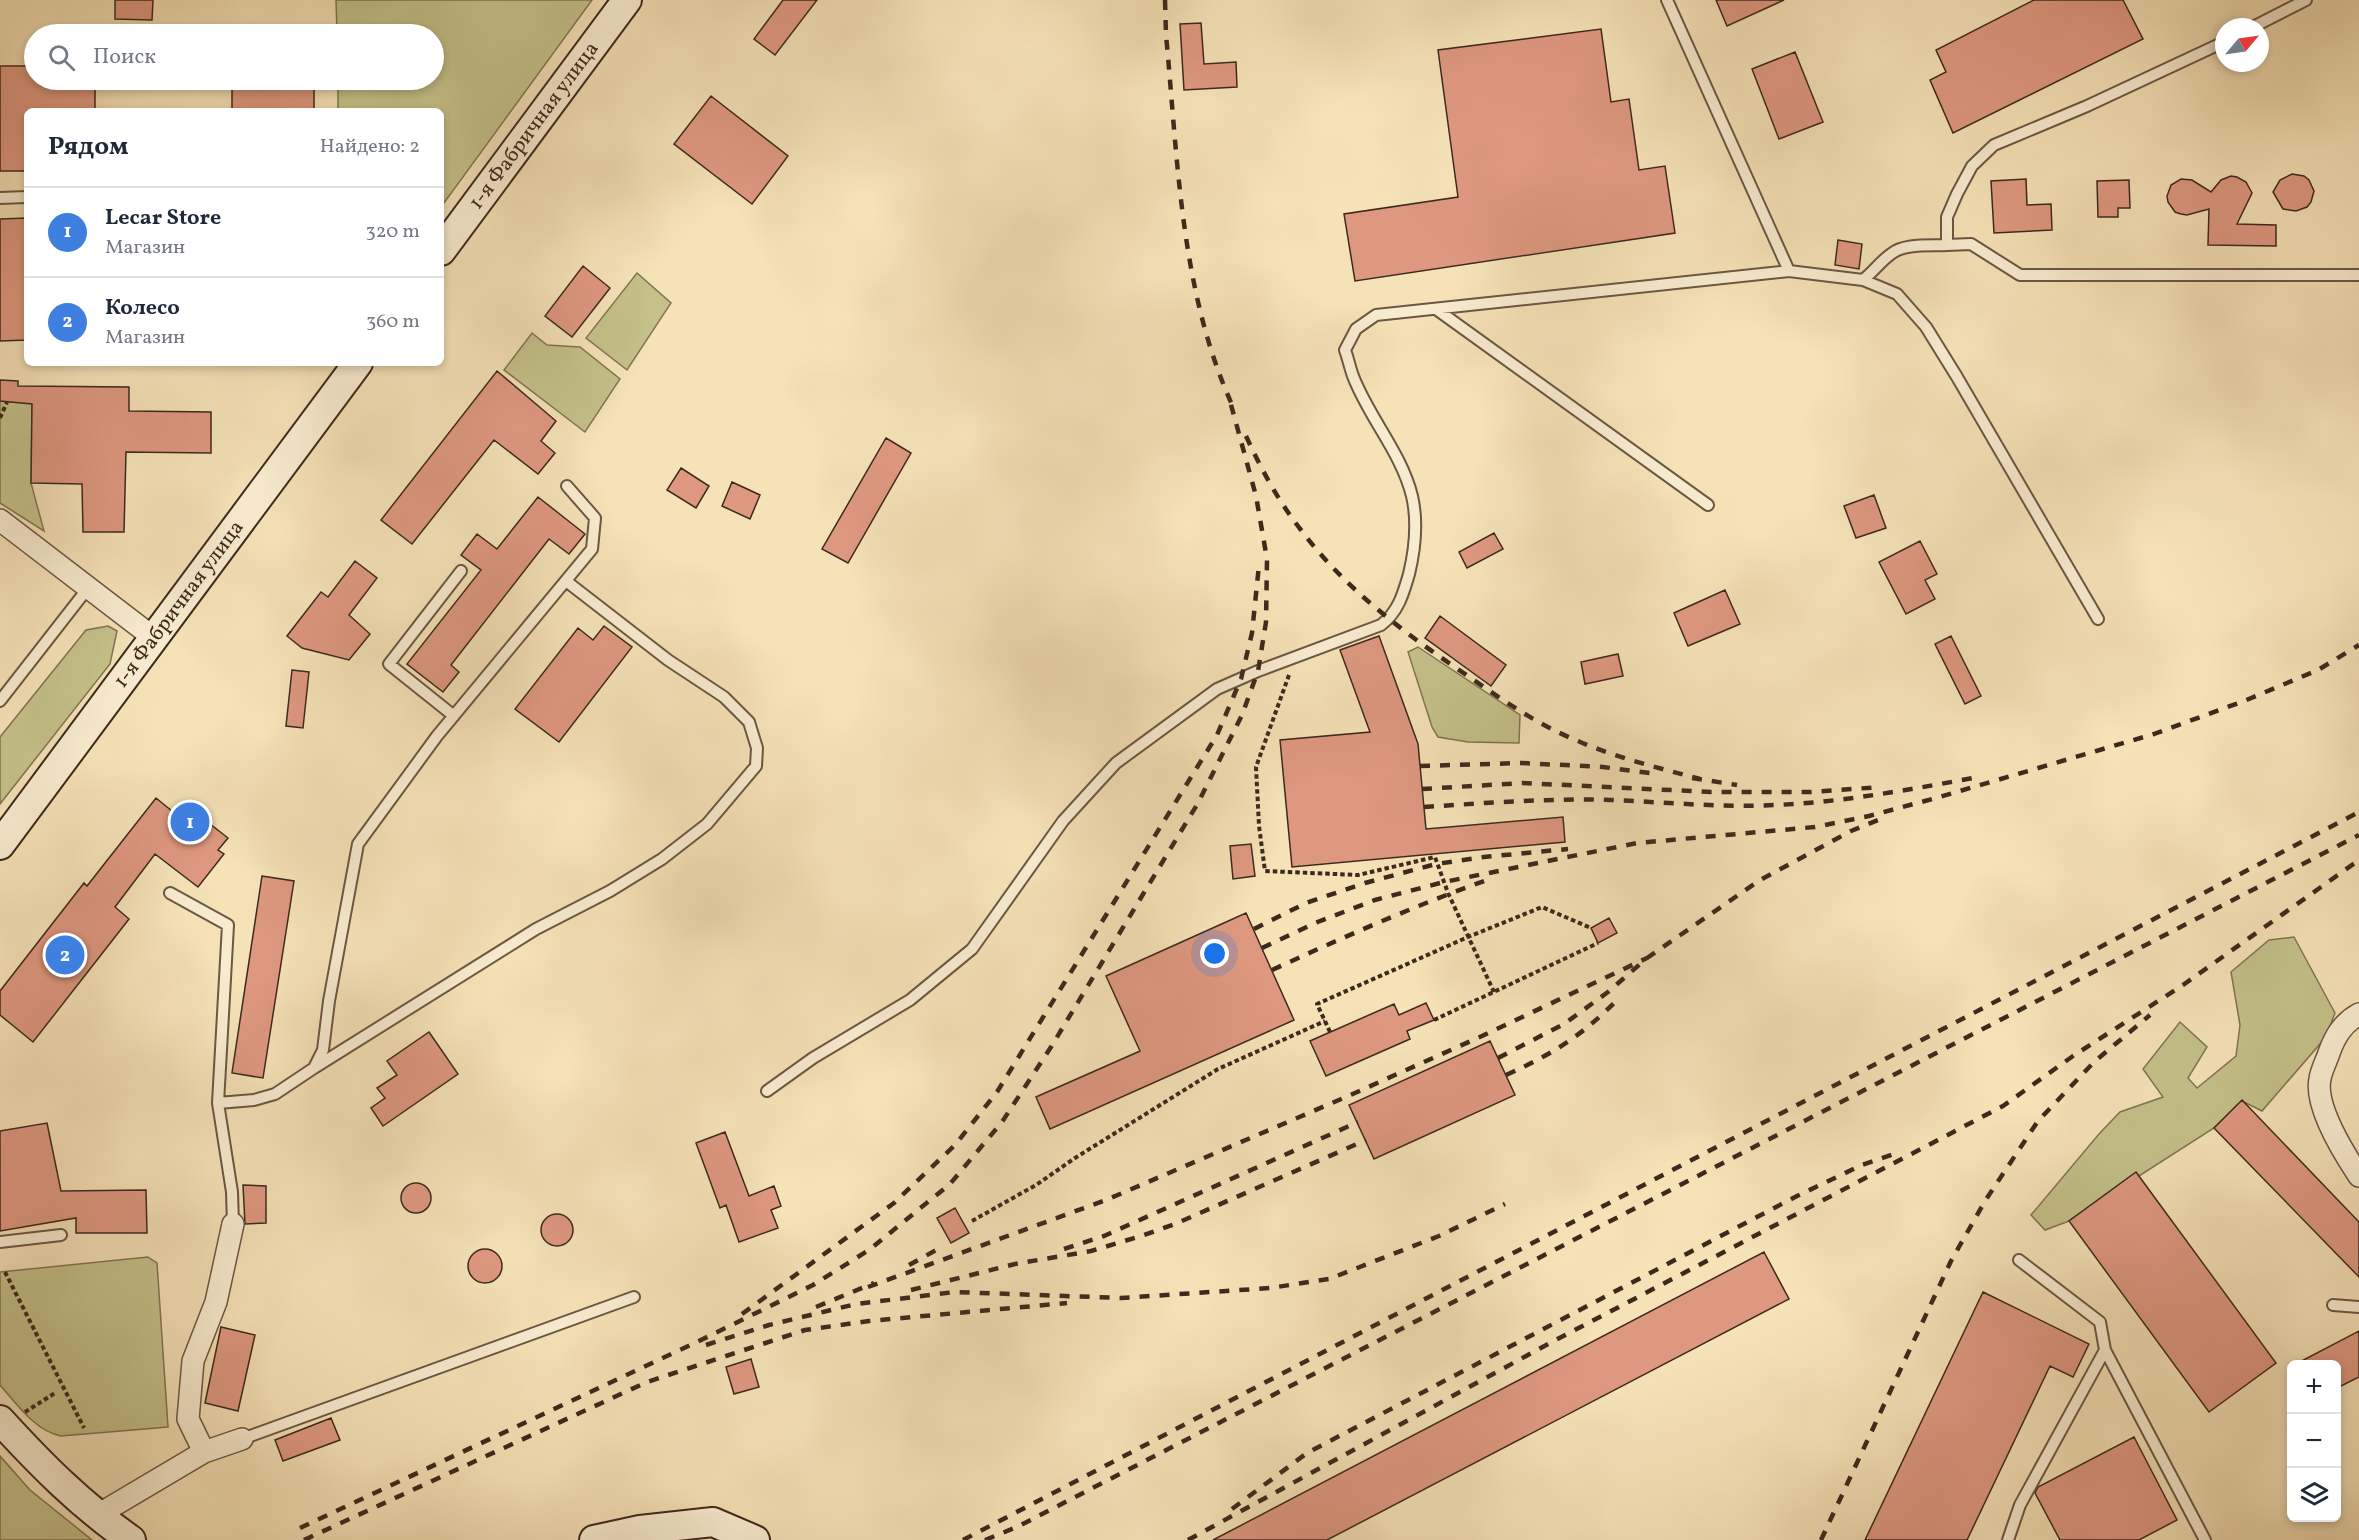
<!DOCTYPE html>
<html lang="ru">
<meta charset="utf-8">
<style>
body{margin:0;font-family:Vollkorn,serif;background:#f6f6f7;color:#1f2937}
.controls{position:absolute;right:18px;bottom:18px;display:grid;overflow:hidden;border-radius:9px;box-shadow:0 3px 9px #0003}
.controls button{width:54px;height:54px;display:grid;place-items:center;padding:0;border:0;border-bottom:2px solid #e0e1e3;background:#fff;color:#1f2937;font:30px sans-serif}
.compass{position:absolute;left:2215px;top:18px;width:54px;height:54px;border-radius:50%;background:#fff;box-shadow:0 3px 9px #0003;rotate:61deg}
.you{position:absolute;left:1215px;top:954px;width:21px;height:21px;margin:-15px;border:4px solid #fff;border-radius:50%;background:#1a73e8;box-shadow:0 0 0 9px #1a73e833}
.badge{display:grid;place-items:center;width:39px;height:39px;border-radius:50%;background:#ea580c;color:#fff;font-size:20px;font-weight:700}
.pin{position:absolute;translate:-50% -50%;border:3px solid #fff;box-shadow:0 2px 6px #0006}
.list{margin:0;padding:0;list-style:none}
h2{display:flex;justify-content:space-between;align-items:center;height:78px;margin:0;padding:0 24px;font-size:26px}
h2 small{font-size:20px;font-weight:400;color:#747a83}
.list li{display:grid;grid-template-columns:39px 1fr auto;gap:18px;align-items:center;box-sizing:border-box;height:90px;padding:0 24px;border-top:2px solid #e0e1e3}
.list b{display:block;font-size:22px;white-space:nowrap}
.list p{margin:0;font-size:20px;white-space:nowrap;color:#747a83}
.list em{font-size:20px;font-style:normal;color:#747a83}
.icon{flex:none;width:33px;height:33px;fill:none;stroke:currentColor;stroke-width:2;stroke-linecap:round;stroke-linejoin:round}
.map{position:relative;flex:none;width:2359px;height:1540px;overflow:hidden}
.search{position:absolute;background:#fff;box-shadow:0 3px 9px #0003;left:24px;top:24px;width:420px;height:66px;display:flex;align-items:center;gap:15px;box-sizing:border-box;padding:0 21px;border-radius:33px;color:#747a83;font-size:22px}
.panel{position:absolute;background:#fff;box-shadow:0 3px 9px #0003;left:24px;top:108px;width:420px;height:258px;border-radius:9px}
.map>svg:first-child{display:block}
.green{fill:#c4c189;stroke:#807552;stroke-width:1.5}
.building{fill:#de9880;stroke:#3d291c;stroke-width:1.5}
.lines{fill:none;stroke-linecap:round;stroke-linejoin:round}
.lane-casing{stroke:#6b5743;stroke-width:14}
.street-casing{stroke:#6b5743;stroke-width:24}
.secondary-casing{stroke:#3d291c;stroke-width:32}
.path{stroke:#3d291c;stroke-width:4;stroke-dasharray:4.5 3;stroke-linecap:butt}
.lane{stroke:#f8ecd0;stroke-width:10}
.street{stroke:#f8ecd0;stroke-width:21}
.secondary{stroke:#f8ecd0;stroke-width:28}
.rail{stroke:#3d291c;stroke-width:4.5;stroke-dasharray:10 10;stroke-linecap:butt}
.labels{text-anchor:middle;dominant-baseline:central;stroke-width:4.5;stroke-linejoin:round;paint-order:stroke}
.street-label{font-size:21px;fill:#3d291c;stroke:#f8ecd0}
</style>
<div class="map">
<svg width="2359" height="1540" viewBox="0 0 2359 1540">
<rect width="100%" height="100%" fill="#f5e2b7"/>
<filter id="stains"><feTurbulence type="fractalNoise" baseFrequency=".00333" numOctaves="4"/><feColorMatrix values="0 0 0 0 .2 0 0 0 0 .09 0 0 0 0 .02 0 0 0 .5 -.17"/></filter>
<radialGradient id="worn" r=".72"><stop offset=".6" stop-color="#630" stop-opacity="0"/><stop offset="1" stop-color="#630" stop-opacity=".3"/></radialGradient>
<!-- green -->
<path class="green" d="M336 0H592L441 207V111H338V80H434V34H337Z
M637 273 671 303 627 370 586 338Z
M532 333 547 345 580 347 620 379 585 432 504 370Z
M0 401 32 403 31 483 44 531 0 503Z
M108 626 117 631 110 664 0 804V737L86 630Z
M1418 647 1520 715 1519 743 1468 742 1438 737 1432 727 1408 652Z
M2294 937 2335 1013 2326 1037 2262 1111 2242 1101 2214 1128 2139 1176 2136 1173 2069 1221 2045 1230 2031 1215 2099 1134 2120 1112 2163 1097 2143 1069 2180 1022 2207 1047 2188 1078 2197 1088 2236 1056 2240 1025 2231 972 2269 940Z
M148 1257 157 1263 168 1427 61 1436C35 1431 17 1404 0 1385V1272Z
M0 1456 30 1490 92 1540H0Z"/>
<!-- building -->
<path class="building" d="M115 0H153L152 20 115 19Z
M783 0H817L775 55 754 39Z
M1716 0H1784L1727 26Z
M2034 0H2123L2143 39 1953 133 1930 80 1946 72 1936 50Z
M1201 23 1204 64 1236 62 1237 87 1184 90 1180 24Z
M1601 29 1611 102 1629 99 1639 170 1665 166 1675 233 1355 281 1344 214 1458 197 1438 50Z
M1795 52 1823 122 1779 139 1752 69Z
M0 66H34V80H95V111H27V171H0Z
M232 80H314V111H232Z
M711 96 788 156 752 204 674 144Z
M2292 174 2304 176 2309 180 2314 191 2311 202 2307 207 2296 211 2283 209 2273 192 2280 180Z
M2231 176 2237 177 2246 182 2252 193 2237 224 2276 225V246L2208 245 2209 209 2187 215 2181 214 2175 212 2168 202 2167 196 2171 185 2181 179 2192 180 2211 192 2221 180Z
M2026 179 2027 205 2051 204 2052 230 1994 233 1991 181Z
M2129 180 2130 208H2118V217H2098L2097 181Z
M27 218V340L0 341V219Z
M1838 240 1862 244 1859 269 1835 265Z
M583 266 610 288 572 337 545 316Z
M497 371 556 421 541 441 555 453 538 474 494 440 412 544 381 520Z
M0 380 18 381V386L129 387V411L211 412V453L126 452 124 532H83L82 484 31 483 32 404 0 401Z
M886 438 911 453 848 563 822 549Z
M681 468 709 486 696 508 667 490Z
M732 482 760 495 750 519 722 506Z
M1874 495 1886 528 1856 538 1844 506Z
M538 497 585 534 569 554 549 539 451 665 459 672 443 692 407 664 481 570 461 555 477 534 497 549Z
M1494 533 1503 549 1467 568 1459 552Z
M1920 541 1937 574 1925 580 1935 599 1906 614 1879 562Z
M355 561 377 578 349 615 370 634 349 660 302 648 287 636 321 592 328 597Z
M1725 590 1740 624 1688 646 1674 613Z
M1440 616 1506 665 1491 686 1425 638Z
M604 626 632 647 559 742 515 709 578 628 593 640Z
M1379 636 1418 744 1426 829 1563 817 1565 842 1292 867 1280 740 1370 732 1340 650Z
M1951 636 1981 696 1965 704 1935 644Z
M1618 654 1623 676 1585 684 1581 662Z
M292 670 309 672 303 728 286 726Z
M156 798 183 820 191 809 228 838 218 850 224 854 198 887 155 854 115 907 129 919 33 1042 0 1015V991L84 883 87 886Z
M1251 844 1255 876 1233 879 1230 846Z
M262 876 294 881 263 1078 232 1073Z
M1246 913 1294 1020 1050 1129 1036 1097 1140 1051 1106 976Z
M1609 918 1617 933 1598 943 1591 928Z
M1426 1003 1434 1020 1407 1031 1410 1039 1326 1076 1310 1041 1394 1004 1399 1015Z
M429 1032 458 1074 383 1126 371 1108 385 1098 377 1088 397 1075 387 1061Z
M1490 1041 1515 1095 1374 1159 1349 1105Z
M2242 1100 2359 1222V1277L2214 1128Z
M47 1123 61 1191 146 1190 147 1233H76V1218L0 1231V1131Z
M725 1132 749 1196 774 1186 781 1206 771 1210 778 1228 739 1242 726 1205 720 1208 696 1143Z
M2136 1172 2276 1363 2209 1412 2069 1221Z
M401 1198a15 15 0 1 1 30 0a15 15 0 1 1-30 0Z
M243 1185 266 1186V1223L245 1224Z
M955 1208 969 1233 951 1243 937 1218Z
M541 1230a16 16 0 1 1 32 0a16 16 0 1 1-32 0Z
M468 1266a17 17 0 1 1 34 0a17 17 0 1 1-34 0Z
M1764 1252 1789 1299 1327 1540H1213Z
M1983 1292 2089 1344 2073 1377 2050 1366 1967 1540H1865Z
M221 1327 255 1335 238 1411 205 1403Z
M2359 1331V1377L2337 1388V1365H2294Z
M751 1359 759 1387 734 1394 726 1367Z
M331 1418 340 1440 283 1461 275 1440Z
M2134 1437 2177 1520 2139 1540H2060L2035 1493 2038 1487Z"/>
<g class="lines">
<!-- lane casing -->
<g class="lane-casing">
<path id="lane" d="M2253 27 2306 0
M0 198 27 197
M1947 245 1971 244 2020 275H2359
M1789 271 1863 280 1897 294 1926 327 1957 377 2098 619
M1863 280C1873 272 1881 261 1891 254 1904 243 1930 246 1947 245V217L1957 194 1972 166 1994 145 2087 106 2224 42
M1436 309 1708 505
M0 701 88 588
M454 716 389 664 461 571
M170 893 228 925 218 1103 232 1192 233 1224
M314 1068 536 929 610 891 662 859 707 824 756 766 757 748 749 722 724 697 668 660 566 581
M767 1091 813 1058 910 1000 972 949 1063 821 1116 763 1217 689 1258 671 1381 625C1398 612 1403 595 1409 574 1415 549 1418 522 1412 496 1401 452 1369 418 1353 376 1350 368 1348 358 1345 350L1356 329 1376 315 1789 271 1667 0
M218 1103 254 1100 275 1094 314 1068 323 1050 329 1001 358 844 437 736 592 549 595 518 567 486
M0 1242 61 1235
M2019 1260 2100 1322 2105 1350 2205 1540
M2333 1305 2359 1307
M242 1439 634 1297
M2008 1540 2020 1505 2105 1350"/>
</g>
<!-- street casing -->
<g class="street-casing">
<path id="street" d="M0 520 154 638
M2359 1014C2343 1023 2335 1036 2329 1053 2326 1062 2321 1071 2320 1079 2314 1106 2345 1155 2359 1176
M204 1452 188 1419 193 1361 216 1302 233 1224
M96 1516 204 1452 242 1439"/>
</g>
<!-- secondary casing -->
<g class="secondary-casing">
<g id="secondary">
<path id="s1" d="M441 251 627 0"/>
<path id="s2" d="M0 845 358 363"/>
<path d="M0 1420C41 1465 81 1505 131 1540"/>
<path d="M594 1540 640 1530 713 1522 755 1540"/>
</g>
</g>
<!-- path -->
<path class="path" d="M0 418 7 402
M1289 675 1256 767 1259 826 1265 871 1358 875 1435 857 1448 893 1494 992
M1434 1020 1598 943
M1330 1032 1317 1004 1468 937 1542 907 1591 928
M972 1221 1036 1185 1075 1158 1218 1069 1325 1021
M5 1272 84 1428
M25 1412 55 1393"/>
<!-- lane -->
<use href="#lane" class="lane"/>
<!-- street -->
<use href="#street" class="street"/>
<!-- secondary -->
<use href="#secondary" class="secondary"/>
<!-- rail -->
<path class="rail" d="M1165 0 1166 35C1178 160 1180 293 1234 409
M1246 436C1261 469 1279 502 1301 530 1346 590 1407 635 1468 676 1504 701 1538 725 1578 741 1617 758 1659 768 1700 779
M1420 766 1522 763 1603 767 1657 774
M1692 778 1737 785
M1422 789 1523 783 1711 792H1810L1881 787
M1424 807C1486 803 1549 798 1611 800 1666 802 1721 808 1776 805 1845 802 1912 789 1979 777
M1254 929 1306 903 1365 883 1436 864 1484 857 1568 849
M1262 948 1315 923 1375 900 1444 882 1637 843 1815 827 1869 816 1936 798 2154 734 2244 701 2318 670 2359 645
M1272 970C1344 937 1416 905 1490 879
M1498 1058 1564 1024 1608 992 1647 958 1760 880 1851 831 1878 820
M1506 1075C1553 1054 1583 1035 1619 998
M1064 1249 1104 1236 1358 1122
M909 1265 940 1248
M868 1287 1106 1200 1346 1097 1482 1036 1647 958
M911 1290 1015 1264 1091 1251 1141 1236 1175 1224 1366 1140
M816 1307 874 1283
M742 1314 894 1203 955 1145 997 1092 1217 735 1241 679 1252 633 1259 565
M706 1345 769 1325 856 1304 955 1292 1121 1298 1270 1288 1329 1279 1439 1236 1505 1204
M1232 1509 1307 1453 1797 1196 1862 1165 1897 1153
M300 1528 697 1342 813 1285 869 1250 950 1184 1002 1122 1051 1047 1198 803 1242 715 1258 671 1266 622 1267 559 1256 496 1230 401
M304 1540 647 1382 805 1330 869 1321 1067 1303
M963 1540 2359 812
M985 1540 1017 1527 2359 835
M1188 1540 1550 1343 2003 1106 2073 1056 2183 985 2359 860
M1821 1540 1951 1261 1985 1201 2038 1121 2094 1062 2150 1015"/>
</g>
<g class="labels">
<!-- street labels -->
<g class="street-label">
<text stroke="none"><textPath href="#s1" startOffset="156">1-я Фабричная улица</textPath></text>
<text stroke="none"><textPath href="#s2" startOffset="300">1-я Фабричная улица</textPath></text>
</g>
</g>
<rect width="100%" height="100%" filter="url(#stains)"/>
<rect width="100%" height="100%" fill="url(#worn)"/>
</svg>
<div class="controls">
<button>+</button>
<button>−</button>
<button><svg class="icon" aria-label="layers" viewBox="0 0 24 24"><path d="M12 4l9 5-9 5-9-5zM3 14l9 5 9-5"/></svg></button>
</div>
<svg class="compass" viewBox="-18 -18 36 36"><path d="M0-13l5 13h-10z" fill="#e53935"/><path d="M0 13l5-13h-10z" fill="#747a83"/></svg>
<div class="you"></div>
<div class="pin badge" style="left:190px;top:822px;background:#3f7fe0">1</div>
<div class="pin badge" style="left:65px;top:955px;background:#3f7fe0">2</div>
<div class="search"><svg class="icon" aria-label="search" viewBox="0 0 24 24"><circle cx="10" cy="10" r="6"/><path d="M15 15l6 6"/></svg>Поиск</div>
<section class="panel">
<h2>Рядом<small>Найдено: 2</small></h2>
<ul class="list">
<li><span class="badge" style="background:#3f7fe0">1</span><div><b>Lecar Store</b><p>Магазин</p></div><em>320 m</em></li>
<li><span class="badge" style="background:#3f7fe0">2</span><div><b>Колесо</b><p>Магазин</p></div><em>360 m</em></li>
</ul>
</section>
</div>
